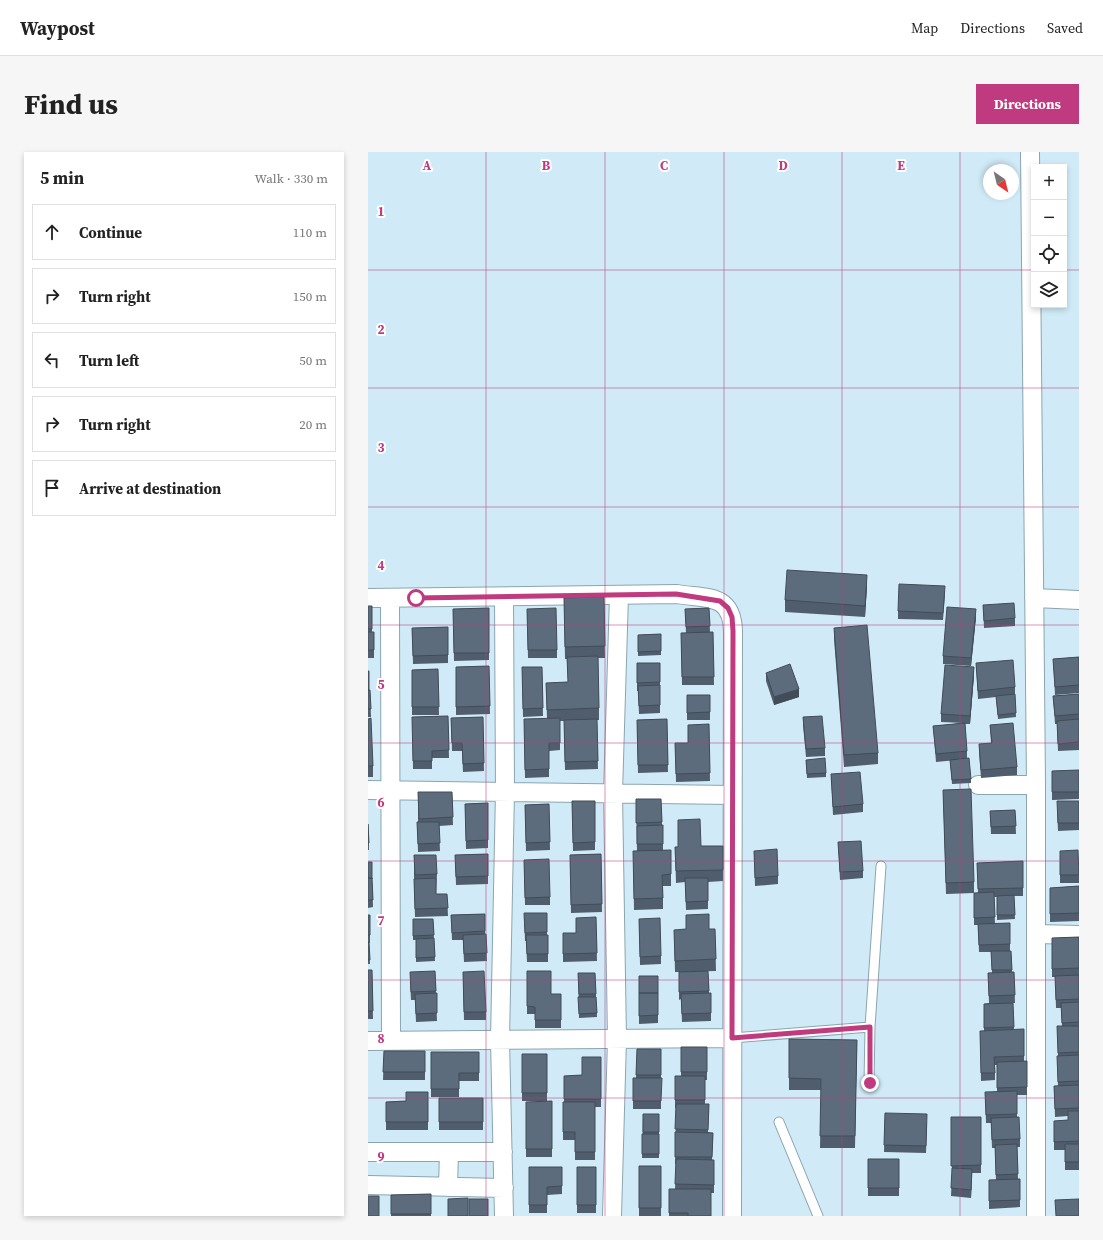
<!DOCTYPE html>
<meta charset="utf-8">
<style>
body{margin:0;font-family:"Source Serif 4",serif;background:#f6f6f6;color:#222}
.controls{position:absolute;right:12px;top:12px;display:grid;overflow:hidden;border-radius:0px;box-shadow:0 2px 6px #0003}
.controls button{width:36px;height:36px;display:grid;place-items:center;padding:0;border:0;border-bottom:1px solid #e0e0e0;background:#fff;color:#222;font:20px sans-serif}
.compass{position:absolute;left:615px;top:12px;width:36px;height:36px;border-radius:50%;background:#fff;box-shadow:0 2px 6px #0003;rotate:145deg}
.stop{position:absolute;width:12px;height:12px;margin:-9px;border:3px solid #bf3a7e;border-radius:50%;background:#fff}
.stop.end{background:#bf3a7e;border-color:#fff;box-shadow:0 1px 4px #0008}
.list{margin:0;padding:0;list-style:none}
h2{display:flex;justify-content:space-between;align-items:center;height:52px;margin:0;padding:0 16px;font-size:17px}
h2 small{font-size:13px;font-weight:400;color:#767676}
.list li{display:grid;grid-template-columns:26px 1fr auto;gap:12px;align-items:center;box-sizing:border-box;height:56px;margin:0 8px 8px;padding:0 8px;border:1px solid #e0e0e0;border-radius:0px}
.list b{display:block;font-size:15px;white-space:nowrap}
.list em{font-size:13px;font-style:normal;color:#767676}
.icon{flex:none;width:22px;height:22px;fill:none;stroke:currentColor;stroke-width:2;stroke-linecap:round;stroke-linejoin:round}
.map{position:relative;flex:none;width:711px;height:1064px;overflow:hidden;border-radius:0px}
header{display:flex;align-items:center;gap:24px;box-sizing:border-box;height:56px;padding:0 20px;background:#fff;border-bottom:1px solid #e0e0e0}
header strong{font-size:19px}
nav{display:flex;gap:22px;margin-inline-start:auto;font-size:14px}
.intro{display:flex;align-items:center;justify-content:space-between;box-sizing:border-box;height:96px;padding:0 24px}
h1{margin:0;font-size:28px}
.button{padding:10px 18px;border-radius:0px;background:#bf3a7e;color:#fff;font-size:14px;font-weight:700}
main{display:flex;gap:24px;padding:0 24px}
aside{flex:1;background:#fff;border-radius:0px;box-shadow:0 2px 6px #0003}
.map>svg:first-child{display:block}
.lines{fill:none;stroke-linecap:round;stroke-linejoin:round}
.service-casing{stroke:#8ba5b0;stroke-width:11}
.minor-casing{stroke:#8ba5b0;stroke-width:20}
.service{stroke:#fff;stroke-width:9}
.minor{stroke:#fff;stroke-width:18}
.wall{fill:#505d6c}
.shaded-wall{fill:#414c58}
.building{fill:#5d6c7d;stroke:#414c58}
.route{stroke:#bf3a7e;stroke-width:5}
.grid{fill:none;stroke:#bf3a7e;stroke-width:1;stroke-opacity:0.55}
.grid-label{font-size:13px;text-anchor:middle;font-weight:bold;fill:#bf3a7e;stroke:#fff;stroke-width:4;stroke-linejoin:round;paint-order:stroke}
</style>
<header>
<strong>Waypost</strong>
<nav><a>Map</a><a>Directions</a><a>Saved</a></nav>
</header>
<div class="intro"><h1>Find us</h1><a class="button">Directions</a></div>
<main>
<aside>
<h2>5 min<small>Walk · 330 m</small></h2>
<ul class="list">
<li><svg class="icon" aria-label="ahead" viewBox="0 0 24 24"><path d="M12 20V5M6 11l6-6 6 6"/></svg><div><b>Continue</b></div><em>110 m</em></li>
<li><svg class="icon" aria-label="right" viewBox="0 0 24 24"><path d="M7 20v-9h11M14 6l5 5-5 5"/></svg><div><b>Turn right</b></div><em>150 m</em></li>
<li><svg class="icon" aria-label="left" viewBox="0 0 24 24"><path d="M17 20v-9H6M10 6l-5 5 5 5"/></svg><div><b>Turn left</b></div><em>50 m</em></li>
<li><svg class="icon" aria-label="right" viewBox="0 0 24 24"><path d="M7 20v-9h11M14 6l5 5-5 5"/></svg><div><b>Turn right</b></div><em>20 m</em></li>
<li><svg class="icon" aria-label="arrive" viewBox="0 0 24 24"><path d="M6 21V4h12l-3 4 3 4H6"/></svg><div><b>Arrive at destination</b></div></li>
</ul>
</aside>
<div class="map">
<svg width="711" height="1064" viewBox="0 0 711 1064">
<rect width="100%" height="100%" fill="#d0ebf7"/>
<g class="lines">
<!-- service casing -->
<g class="service-casing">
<path id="service" d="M364 886 502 875 513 714
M501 931 502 875
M411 970 450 1064"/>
</g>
<!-- minor casing -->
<g class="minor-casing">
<path id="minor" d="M662 0 668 633V1064
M136 445 137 639 132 888 136 1064
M0 446 309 442C339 447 364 441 365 479L364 1064
M22 446 23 889
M666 446 711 448
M610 633H668
M0 638 364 643
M668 782 711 783
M0 889 364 886
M0 1000H135
M0 1033 136 1036
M80 1035 81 1000
M244 1064 249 887 245 641 251 443"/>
</g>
<!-- service -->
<use href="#service" class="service"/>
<!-- minor -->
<use href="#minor" class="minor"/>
</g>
<!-- wall -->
<path class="wall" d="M499 434 497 465 417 460V448Z
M577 442 575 468 530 467V459Z
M236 445 237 506H230L231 556V568H229L230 617 197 618 196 569H192V598L181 599V625L157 626 156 567H179L178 531 200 530 199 507H197L196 446Z
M615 453 647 466V474L616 476Z
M0 454H4V480H6V506H0Z
M121 456V508L86 509 85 457Z
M341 456 342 480H345L346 533H314L313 481H318L317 457Z
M159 457 189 498V506H160Z
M608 465 603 514 575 512V504Z
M80 475V511L45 512 44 476Z
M466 476 510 601V612L476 615 466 487Z
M293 482V503L270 504V483Z
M711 505V541L687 543 685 507Z
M269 511H292V561L271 562 270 539H269Z
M608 511 647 535V543L648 565 630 567 628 545 610 547Z
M121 514 122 562 88 563V515Z
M154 515H174L175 564 155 565Z
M70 517 71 563H44V518Z
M0 519 1 538H2L3 565H0Z
M398 521 431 545 406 553 398 529Z
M606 523 602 572H597L599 599V607L568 610 565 574 595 571 573 570V562Z
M711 542V598L690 599 689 572H687L685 544Z
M319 543 342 560V568H319Z
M80 564 81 606H64V617H45L44 565Z
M115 565 116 619 95 620 94 599H84L83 566Z
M435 565 457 596V604L438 605 435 573Z
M0 567 5 614V625H0Z
M299 567 300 620 270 621 269 568Z
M341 572 342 629 308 630 307 591H320Z
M622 573 649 615V623L613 626 611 600V592L623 591Z
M438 608 458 621V625L439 626Z
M582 608 603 627V631L584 632Z
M711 618V647L684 648V619Z
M463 622 495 652V660L465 663Z
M575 638 606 730V741H610L609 711 655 709V744H646L647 767 629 768V745H626L627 772 642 771V799H643L644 820H646L647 851H645L646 878 656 877V909H659V943H649V965L652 987V995H649L650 1027H652V1055L621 1057V1028H628L627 996H624L623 971H618L617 940H629V913H627V928L613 929 612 879H616V852L621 851 620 821H624L623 800H611L610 773H606V741L578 742Z
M50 640H84L85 673 71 674 72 699 50 700 49 670H50Z
M268 647H293L294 673H295V698H303V734H295V757L266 758 265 699H269Z
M204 649H227V698L205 699Z
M711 649V678L690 679 689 657Z
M120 651V696L98 697 97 652Z
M181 652 182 698 158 699 157 653Z
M647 658 648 682H623L622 659Z
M0 672 1 691V698H0Z
M470 690 495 719V726L472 728Z
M333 694 355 718V729L340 730V757L318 758 317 730 308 731 307 695Z
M386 699 410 724V732L387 734Z
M692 699 711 717V731H692Z
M120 702V732L88 733 87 703Z
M233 702 234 760 203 761 202 703Z
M46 703 69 722 68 742H79L80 764 47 765 46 735Z
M156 708 182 745V753H157Z
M0 710 4 727 5 755 0 756Z
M711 734V769L682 770V736Z
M156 761H179V783H180V810H159L158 789H157Z
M117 762V782H118L119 809 96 810 95 788H84L83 763Z
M0 763H2V791H1L2 812H0Z
M228 765 229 809 195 810V781H208Z
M45 767H65L67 809 48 810V788H45Z
M271 767 293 804V812L272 813Z
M347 777 348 819 307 820 306 778Z
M711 785V1018H697V998H686V969L700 968V964L687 965 686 934H690L689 904H690L689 874H694L693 856H688L687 825H684V786Z
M0 818H4L5 867H0Z
M67 819 69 869 48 870 47 848H43L42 828Z
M159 819 183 842H193V876H167V862H159Z
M340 819 341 841H343V869L314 870 313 847 311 848V820Z
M95 820 118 860V868H96Z
M210 821H227L229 865 211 866Z
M290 824V871L271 872V849Z
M421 887 489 888 487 996H452L453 938H421Z
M339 895V928H337V952H341L340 980 345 981 344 1008H346V1041H343V1064H301V1037H307L308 1012H307L308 956H307V924H313V920Z
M269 897H293V957H265V926H268Z
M16 899H57V928H15Z
M63 900H111V929H91V945H63Z
M154 902H179V949H154Z
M233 905V955H227V1008H207V988H195V950H196V924L214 923Z
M60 940V978H18V950L38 949Z
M71 946H115V978H71Z
M184 949V1005H158V950Z
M517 961 559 970 558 1001 516 1000Z
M275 962H291V1006H274Z
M583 965H613V1021H604L603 1046 583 1044 584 1021Z
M500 1007H531V1044H500Z
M271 1014H293V1064H271Z
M161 1015H194V1042L179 1043V1061H161Z
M209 1015H228V1061H209Z
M63 1042V1064H23V1043Z"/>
<!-- shaded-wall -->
<path class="shaded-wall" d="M499 423V434L497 465V454Z
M608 457V465L603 514V506Z
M606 515V523L602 572V564Z
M431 537V545L406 553V545Z
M604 1017V1025L603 1046V1038Z"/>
<!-- building -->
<path class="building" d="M419 418 499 423 497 454 417 448Z
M531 432 577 434 575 461 530 459Z
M236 445 237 494 197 495 196 446Z
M646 451 647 466 616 469 615 453Z
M0 454H4V477H0Z
M579 455 608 457 603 506 575 504Z
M121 456V501H86L85 457Z
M188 456 189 498H160L159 457Z
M341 456 342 474 318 475 317 457Z
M499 473 510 601 476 603 466 476Z
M80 475V503L45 504 44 476Z
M0 480H6V498H0Z
M345 480 346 525H314L313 481Z
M293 482V499L270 500V483Z
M230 504 231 556 179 558 178 531 200 530 199 505Z
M711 505V533L687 535 685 507Z
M645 508 647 535 610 539 608 511Z
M269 511H292V530L269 531Z
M422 512 431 537 406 545 398 521Z
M577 513 606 515 602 564 573 562Z
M121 514 122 554 88 555V515Z
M154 515H174L175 556 155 557Z
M70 517 71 555H44V518Z
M0 519H1V538H0Z
M292 533V553L271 554 270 534Z
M0 538H2L3 557H0Z
M647 542 648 561 630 563 628 544Z
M711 542V562L687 564 685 544Z
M319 543H342V560L319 561Z
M80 564 81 598 64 599V609H45L44 565Z
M454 564 457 596 438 597 435 565Z
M115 565 116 611 95 612 94 591H84L83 566Z
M3 566 5 614H0V567Z
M192 566V591H181V617L157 618 156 567Z
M229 567 230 609 197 610 196 568Z
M299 567 300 613H270L269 568Z
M711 567V590L690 592 689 569Z
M597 571 599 599 568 602 565 574Z
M645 571 649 615 613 618 611 592 624 591 622 573Z
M341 572 342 621 308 622 307 591H320V573Z
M457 606 458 621 439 622 438 608Z
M601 606 603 627 584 628 582 608Z
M711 618V640H684V619Z
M492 620 495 652 465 655 463 622Z
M603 637 606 730 578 731 575 638Z
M50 640H84L85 665 51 667Z
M268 647H293L294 670 268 671Z
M204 649H227V690L205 691Z
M689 649H711V671H690Z
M120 651V688L98 689 97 652Z
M181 652 182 690 158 691 157 653Z
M647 658 648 674 623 675 622 659Z
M332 667 333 694H355V718L308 719 307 695H310V668Z
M49 670H71L72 691 50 692Z
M0 672 1 691H0Z
M295 673V692H269V674Z
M493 689 495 719 472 720 470 690Z
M409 697 410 724 387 726 386 699Z
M303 698V722L294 723 295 746 266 747 265 699Z
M710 698 711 723H692V699Z
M120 702V724L88 725 87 703Z
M233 702 234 752 203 753 202 703Z
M46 703H68L69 722 47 723Z
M181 707 182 745 157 746 156 708Z
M655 709V736L610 737 609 711Z
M0 710H4V727V726H0Z
M0 726H4L5 748H0Z
M68 726V742H79L80 756 47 757 46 727Z
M317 726H340V749L318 750Z
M711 734V761L682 762V736Z
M626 740 627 765 606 766V741Z
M646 743 647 763H629V744Z
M156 761H179V780L157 781Z
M117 762V779L84 781 83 763Z
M341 762V777H347L348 807 307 809 306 778 318 777V763Z
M0 763H2V783H0Z
M228 765 229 801 195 802V781H208V766Z
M292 766 293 804 272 805 271 767Z
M45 767H65L66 783 45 784Z
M642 771V792L611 793 610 772Z
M118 782 119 801 96 802 95 783Z
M158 783H180V802H159Z
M711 785V816L684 817V786Z
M66 786 67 805 48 806V787Z
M0 790H1L2 808H0Z
M623 799H643L644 818H624Z
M0 818H4L5 859H0Z
M67 819 68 839 43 840 42 820Z
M116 819 118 860H96L95 820Z
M159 819H183V842H193V868H167V855L159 854Z
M340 819 341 839 311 840V820Z
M646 820 647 843 621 844 620 821Z
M210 821H227L228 842H211Z
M711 823V847L688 848 687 824Z
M271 824H290V841H271Z
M69 841V861L48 862 47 842Z
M271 841H290V863L271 864Z
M343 841V861L314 862 313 842Z
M210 845H228L229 861 211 862Z
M711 850V870L694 871 693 851Z
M645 851 646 875 616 876V852Z
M689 874H711V900L690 901Z
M656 877V904L626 905 627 921H613L612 879Z
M421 887 489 888 487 984H452L453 927 421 926Z
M313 895H339V920H313Z
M269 897H293V923H268Z
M16 899H57V920H15Z
M63 900H111V921H91V937H63Z
M154 902H179V941H154Z
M711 903V929L690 930 689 904Z
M214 905H233V947H196V924L214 923Z
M659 909V935L629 936V910Z
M307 924H337V948H307Z
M265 926H294L293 949H265Z
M711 933V956L687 957 686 934Z
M649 939V962L618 963 617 940Z
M38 940H60V970H18V950L38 949Z
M71 946H115V970H71Z
M184 949V997H158V950Z
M195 950H227V1000H207V980H195Z
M308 952H341L340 978 307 977Z
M700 959H711V989L686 990V969L700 968Z
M517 961 559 962 558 994 516 993Z
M275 962H291V980H275Z
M583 965H613V1013L583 1014Z
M651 965 652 987 624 988 623 966Z
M307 980 345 981 344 1005H307Z
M274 982H291V1002H274Z
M649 992 650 1022 628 1023 627 993Z
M697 992H711V1010H697Z
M308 1007 346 1008V1033L307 1032Z
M500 1007H531V1036H500Z
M271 1014H293V1056H271Z
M161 1015H194V1034L179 1035V1053H161Z
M209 1015H228V1053H209Z
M584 1016 604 1017 603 1038 583 1036Z
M652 1027V1048L621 1049V1028Z
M301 1037H343V1064H320V1061H301Z
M63 1042V1062H23V1043Z
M0 1044H11V1064H0Z
M100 1046V1064H80V1047Z
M101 1047H120V1064H101Z
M711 1047V1064H688L687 1048Z"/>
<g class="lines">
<!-- route -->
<path class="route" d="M48 446 308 442 352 449 360 456 364 465 365 479 364 886 502 875V931"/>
</g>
<!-- grid -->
<path class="grid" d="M118 0V1064M237 0V1064M356 0V1064M474 0V1064M592 0V1064M0 118H666M696 118H711M0 236H711M0 355H711M0 473H711M0 591H711M0 709H711M0 828H711M0 946H711"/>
<g class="grid-label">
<text x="59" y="18">A</text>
<text x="178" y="18">B</text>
<text x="296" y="18">C</text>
<text x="415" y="18">D</text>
<text x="533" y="18">E</text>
<text x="13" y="64">1</text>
<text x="13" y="182">2</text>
<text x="13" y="300">3</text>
<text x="13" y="418">4</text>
<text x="13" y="537">5</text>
<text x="13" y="655">6</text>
<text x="13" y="773">7</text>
<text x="13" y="891">8</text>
<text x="13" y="1009">9</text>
</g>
</svg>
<div class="controls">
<button>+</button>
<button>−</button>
<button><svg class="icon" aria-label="locate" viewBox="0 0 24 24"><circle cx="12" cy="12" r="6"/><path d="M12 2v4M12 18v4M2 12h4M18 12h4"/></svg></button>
<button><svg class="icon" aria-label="layers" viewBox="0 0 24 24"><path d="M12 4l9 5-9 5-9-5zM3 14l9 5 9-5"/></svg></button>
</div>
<svg class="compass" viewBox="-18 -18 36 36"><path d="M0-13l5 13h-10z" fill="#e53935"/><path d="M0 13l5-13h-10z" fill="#767676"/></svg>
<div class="stop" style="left:48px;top:446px"></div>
<div class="stop end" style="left:502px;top:931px"></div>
</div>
</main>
